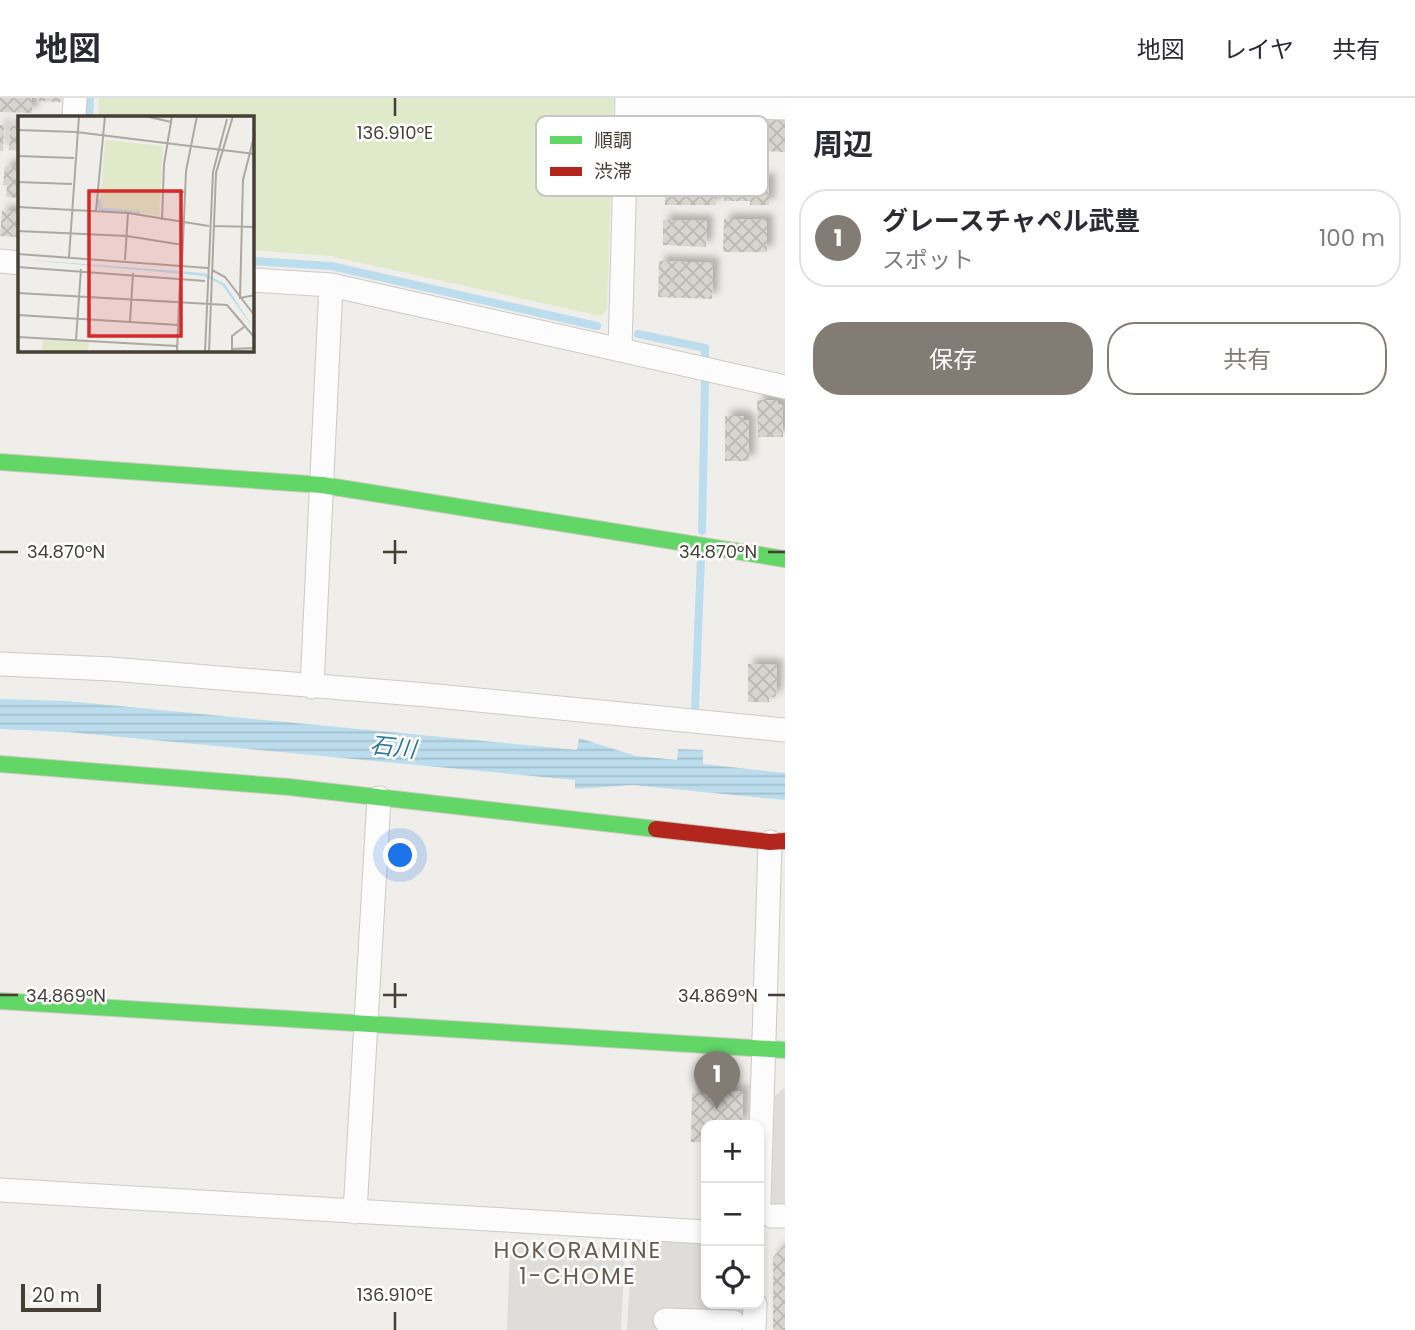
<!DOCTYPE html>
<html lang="ja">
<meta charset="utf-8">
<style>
body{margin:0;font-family:Poppins,"Noto Sans JP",sans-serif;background:#f2f2f3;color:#2b2b33}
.controls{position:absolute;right:21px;bottom:21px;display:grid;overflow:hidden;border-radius:14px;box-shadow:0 4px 10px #0003}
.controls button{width:63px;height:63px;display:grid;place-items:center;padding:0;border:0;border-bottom:2px solid #e1e1e2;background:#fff;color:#2b2b33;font:35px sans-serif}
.scale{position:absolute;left:21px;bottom:18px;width:80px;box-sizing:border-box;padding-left:7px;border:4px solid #463f36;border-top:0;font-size:19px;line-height:24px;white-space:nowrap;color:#463f36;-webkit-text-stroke:5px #fff;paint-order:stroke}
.you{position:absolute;left:401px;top:758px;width:24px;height:24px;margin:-18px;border:5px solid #fff;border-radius:50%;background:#1a73e8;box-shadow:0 0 0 10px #1a73e833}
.badge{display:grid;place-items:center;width:46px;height:46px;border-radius:50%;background:#827c75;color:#fff;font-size:23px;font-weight:700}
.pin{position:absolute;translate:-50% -58px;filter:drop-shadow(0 2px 4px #0008)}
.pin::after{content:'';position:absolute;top:37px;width:24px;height:21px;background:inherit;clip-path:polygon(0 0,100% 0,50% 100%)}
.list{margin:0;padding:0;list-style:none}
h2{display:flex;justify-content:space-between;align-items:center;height:91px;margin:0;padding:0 28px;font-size:30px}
h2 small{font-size:23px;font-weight:400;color:#7c7c81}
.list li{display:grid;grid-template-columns:46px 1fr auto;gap:21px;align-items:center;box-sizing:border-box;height:98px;margin:0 14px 14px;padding:0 14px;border:2px solid #e1e1e2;border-radius:28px}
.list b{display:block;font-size:26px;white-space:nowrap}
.list p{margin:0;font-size:23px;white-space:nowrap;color:#7c7c81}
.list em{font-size:23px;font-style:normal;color:#7c7c81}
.actions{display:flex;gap:14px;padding:21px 28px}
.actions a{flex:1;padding:16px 0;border:2px solid #827c75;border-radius:28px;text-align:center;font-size:24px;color:#827c75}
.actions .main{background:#827c75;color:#fff}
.icon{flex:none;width:38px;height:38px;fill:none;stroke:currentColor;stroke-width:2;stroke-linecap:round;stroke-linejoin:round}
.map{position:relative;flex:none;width:785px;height:1232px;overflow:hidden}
header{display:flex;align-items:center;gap:42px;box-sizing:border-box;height:98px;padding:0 35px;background:#fff;border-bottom:2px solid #e1e1e2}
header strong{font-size:33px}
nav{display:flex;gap:38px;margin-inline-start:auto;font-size:24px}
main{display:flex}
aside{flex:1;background:#fff}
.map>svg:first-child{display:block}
.park{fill:#e0eacb}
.parking{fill:#dfddda}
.water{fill:url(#water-rules)}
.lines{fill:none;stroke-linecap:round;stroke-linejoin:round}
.stream{stroke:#bcdded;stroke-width:8}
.building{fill:url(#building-cross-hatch);filter:url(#shadow)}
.street-casing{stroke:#cccac6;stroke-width:25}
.fast-casing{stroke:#cfcac1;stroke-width:18}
.jam-casing{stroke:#cfcac1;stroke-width:18}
.street{stroke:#fdfcfc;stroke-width:23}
.fast{stroke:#63d668;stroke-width:16}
.jam{stroke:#b3261e;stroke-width:16}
.ticks{fill:none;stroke:#463f36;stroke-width:2.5}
.labels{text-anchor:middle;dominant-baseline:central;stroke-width:5;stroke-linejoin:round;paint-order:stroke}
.water-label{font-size:23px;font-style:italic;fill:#30789f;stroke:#fff}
.neighbourhood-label{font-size:23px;letter-spacing:2px;fill:#685c4e;stroke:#fff}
.inset-river{fill:none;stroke:#bcdded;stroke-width:3.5}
.inset-road{fill:none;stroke:#aca8a2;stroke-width:2}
.view{fill:#d62828;fill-opacity:0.15;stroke:#d62828;stroke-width:3.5}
.inset-edge{fill:none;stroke:#463f36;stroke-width:3.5}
.key{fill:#fff;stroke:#c8c5c3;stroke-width:2}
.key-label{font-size:19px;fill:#463f36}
.ticks-label{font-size:18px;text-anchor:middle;fill:#463f36;stroke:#fff;stroke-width:5;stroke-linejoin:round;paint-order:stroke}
</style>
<header>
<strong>地図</strong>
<nav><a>地図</a><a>レイヤ</a><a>共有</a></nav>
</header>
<main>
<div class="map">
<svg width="785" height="1232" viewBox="0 0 785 1232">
<defs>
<pattern id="water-rules" width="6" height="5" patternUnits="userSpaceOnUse" patternTransform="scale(1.75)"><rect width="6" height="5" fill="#bcdded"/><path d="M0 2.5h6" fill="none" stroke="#a3bfcc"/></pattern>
<pattern id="building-cross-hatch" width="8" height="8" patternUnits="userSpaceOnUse" patternTransform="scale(1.75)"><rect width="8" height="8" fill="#d8d5d1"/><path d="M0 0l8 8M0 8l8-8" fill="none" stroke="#bbb8b4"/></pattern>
<filter id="shadow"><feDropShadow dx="6" dy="-6" stdDeviation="3.5" flood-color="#0004"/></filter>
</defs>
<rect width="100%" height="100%" fill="#f0eeea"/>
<!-- park -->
<path class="park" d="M99 0H614L607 212 601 218 330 158 252 152V19H98Z"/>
<!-- parking -->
<path class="parking" d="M783 991H785V1130H771L775 998Z
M632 1142 706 1146V1206H743L742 1232H627Z
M510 1146 625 1151 621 1232H507Z"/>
<!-- water -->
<path class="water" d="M0 601 67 603 577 652 579 640 636 658 677 662 678 651 703 652V666L785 675V702L633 687 575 691V682L68 634 0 631Z"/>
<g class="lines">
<!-- stream -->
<path class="stream" d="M89 19 90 0
M252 163 331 168 597 228
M638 236 705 250V260
M702 433 705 284
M695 610 701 461"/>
</g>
<!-- building -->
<path class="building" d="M0 0H32V15L0 14Z
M37 0H61V4L37 3Z
M758 21H785V54L757 53Z
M0 27H4L3 53H0Z
M10 28H19V53L9 52Z
M5 68 19 69V100L6 99 7 87H3Z
M665 80H716V107H665Z
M769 81V107H750V103H724V82Z
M2 113 19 114V139L0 138Z
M724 121 767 122V154H723Z
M663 122 707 123 706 149 663 147Z
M659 163 713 165 712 201 658 199Z
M757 302H778V307L782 306 783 339H758Z
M725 318H744V322H749V363H725Z
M748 566 777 567 776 599H769V604H748Z
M712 993H743L742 1027H706V1044H691L692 995H712Z
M785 1147V1232H773V1159Z"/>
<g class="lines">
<!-- street casing -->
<g class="street-casing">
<path id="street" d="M627 5 785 10
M74 19 75 0
M0 163 19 165
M252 182 331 187 785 289
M620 252 627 0
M0 566 111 571 427 597 785 632
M312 589 331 187
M0 1092 706 1134
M759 1104 770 744
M355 1114 379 700
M772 1118H785
M665 1222 733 1224
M754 1232 755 1206"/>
</g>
<!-- fast casing -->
<g class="fast-casing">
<path id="fast" d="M0 364 322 387 785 461
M0 666 289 689 656 731
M0 903 785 952"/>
</g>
<!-- jam casing -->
<g class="jam-casing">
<path id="jam" d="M656 731 770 744 785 743"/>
</g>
<!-- street -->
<use href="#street" class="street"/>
<!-- fast -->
<use href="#fast" class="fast"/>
<!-- jam -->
<use href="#jam" class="jam"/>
</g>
<!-- ticks -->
<path class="ticks" d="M395 0V18M395 442V466M0 454H18M383 454H407M768 454H785M395 885V910M0 897H18M383 897H407M768 897H785M395 1214V1232"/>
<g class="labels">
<!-- water labels -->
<g class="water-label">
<text transform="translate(393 649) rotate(6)">石川</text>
</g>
<!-- neighbourhood labels -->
<g class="neighbourhood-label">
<text x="578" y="1152">HOKORAMINE<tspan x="578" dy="26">1-CHOME</tspan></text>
</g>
</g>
<!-- overview -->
<g transform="translate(18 18)">
<rect width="236" height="236" fill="#f0eeea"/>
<path d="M87 24 145 30 141 100 82 91ZM25 224 71 226 70 236H24Z" fill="#e0eacb"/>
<path d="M0 143 186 157 207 168 236 213 204 169 186 160Z" fill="#bcdded"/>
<path class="inset-river" d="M81 83 82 93 122 97"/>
<path class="inset-road" d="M127 0 153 6M0 14 58 16 237 38M237 17 225 64 222 182 237 179M0 40 56 42M0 66 54 68M145 75 166 76M0 91 110 97 191 110M78 95 87 0M144 104 146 48 154 0M196 110 237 111M0 115 109 120 165 129M0 138 190 152M51 141 61 0M107 144 110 97M164 149 168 55 179 0M0 151 187 165M194 154 207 161 237 200M0 177 209 189 237 222M0 199 160 209M112 206 115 157M0 221 159 230M58 224 63 153M214 233 237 232M159 236 162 163M187 236 195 56 209 3M191 236 198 57 215 0M214 236V220L226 211"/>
<path class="view" d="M71 75H163V220H71Z"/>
<rect width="236" height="236" class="inset-edge"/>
</g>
<!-- legend -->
<rect x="536" y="18" width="232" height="80" rx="10" class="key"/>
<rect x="550" y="38" width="32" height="8" fill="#63d668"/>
<rect x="550" y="69" width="32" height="9" fill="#b3261e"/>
<g class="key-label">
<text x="594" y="49">順調</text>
<text x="594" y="80">渋滞</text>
</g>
<g class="ticks-label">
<text x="395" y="41">136.910°E</text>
<text x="66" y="460">34.870°N</text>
<text x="718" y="460">34.870°N</text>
<text x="66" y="904">34.869°N</text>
<text x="718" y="904">34.869°N</text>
<text x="395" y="1203">136.910°E</text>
</g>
</svg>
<div class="controls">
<button>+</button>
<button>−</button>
<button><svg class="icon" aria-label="locate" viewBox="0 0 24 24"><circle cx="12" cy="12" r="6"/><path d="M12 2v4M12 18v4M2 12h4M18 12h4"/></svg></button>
</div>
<div class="scale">20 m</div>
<div class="you"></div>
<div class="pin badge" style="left:717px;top:1011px">1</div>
</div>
<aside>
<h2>周辺<small></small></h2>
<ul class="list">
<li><span class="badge">1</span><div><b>グレースチャペル武豊</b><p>スポット</p></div><em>100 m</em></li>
</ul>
<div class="actions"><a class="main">保存</a><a>共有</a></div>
</aside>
</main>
